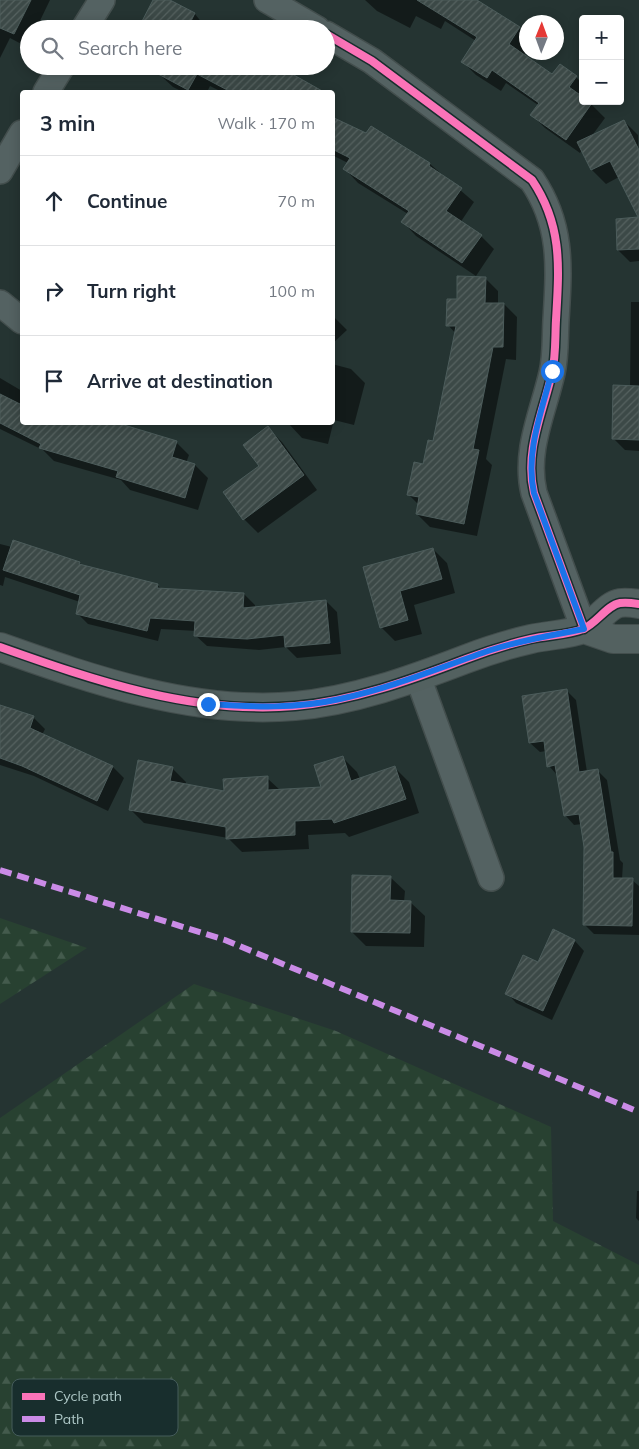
<!DOCTYPE html>
<meta charset="utf-8">
<style>
body{margin:0;font-family:Mulish,sans-serif;background:#f6f6f7;color:#1f2937}
.controls{position:absolute;right:15px;top:15px;display:grid;overflow:hidden;border-radius:5px;box-shadow:0 2px 12px #0003}
.controls button{width:45px;height:45px;display:grid;place-items:center;padding:0;border:0;border-bottom:1px solid #e0e1e3;background:#fff;color:#1f2937;font:25px sans-serif}
.compass{position:absolute;left:519px;top:15px;width:45px;height:45px;border-radius:50%;background:#fff;box-shadow:0 2px 12px #0003;rotate:1deg}
.stop{position:absolute;width:15px;height:15px;margin:-11px;border:4px solid #1a73e8;border-radius:50%;background:#fff}
.stop.end{background:#1a73e8;border-color:#fff;box-shadow:0 1px 5px #0008}
.list{margin:0;padding:0;list-style:none}
h2{display:flex;justify-content:space-between;align-items:center;height:65px;margin:0;padding:0 20px;font-size:21px}
h2 small{font-size:16px;font-weight:400;color:#747a83}
.list li{display:grid;grid-template-columns:32px 1fr auto;gap:15px;align-items:center;box-sizing:border-box;height:90px;padding:0 20px;border-top:1px solid #e0e1e3}
.list b{display:block;font-size:19px;white-space:nowrap}
.list em{font-size:16px;font-style:normal;color:#747a83}
.icon{flex:none;width:28px;height:28px;fill:none;stroke:currentColor;stroke-width:2;stroke-linecap:round;stroke-linejoin:round}
.map{position:relative;flex:none;width:639px;height:1449px;overflow:hidden}
.search{position:absolute;background:#fff;box-shadow:0 2px 12px #0003;left:20px;top:20px;width:315px;height:55px;display:flex;align-items:center;gap:12px;box-sizing:border-box;padding:0 18px;border-radius:28px;color:#747a83;font-size:19px}
.panel{position:absolute;background:#fff;box-shadow:0 2px 12px #0003;left:20px;top:90px;width:315px;height:335px;border-radius:5px}
.map>svg:first-child{display:block}
.forest{fill:url(#forest-firs)}
.shadow{fill:#0007}
.building{fill:url(#building-hatch);stroke:#4c5c5b}
.lines{fill:none;stroke-linecap:round;stroke-linejoin:round}
.street-casing{stroke:#434e4d;stroke-width:28}
.secondary-casing{stroke:#434e4d;stroke-width:30}
.street{stroke:#546262;stroke-width:25}
.secondary{stroke:#536160;stroke-width:28}
.quiet{stroke:#ca8be6;stroke-width:6;stroke-dasharray:12 6;stroke-linecap:butt}
.cycleway-casing{stroke:#182e2d;stroke-width:11}
.cycleway{stroke:#fb73b8;stroke-width:8}
.route{stroke:#1a73e8;stroke-width:6}
.key{fill:#182e2d;stroke:#455c5b;stroke-width:1}
.key-label{font-size:14px;fill:#adc7c6}
</style>
<div class="map">
<svg width="639" height="1449" viewBox="0 0 639 1449">
<defs>
<pattern id="forest-firs" width="22" height="20" patternUnits="userSpaceOnUse" patternTransform="scale(1.25)"><rect width="22" height="20" fill="#284131"/><path d="M5 1l3.5 6h-7zM16 11l3.5 6h-7z" fill="#445b4d"/></pattern>
<pattern id="building-hatch" width="6" height="6" patternUnits="userSpaceOnUse" patternTransform="scale(1.25)"><rect width="6" height="6" fill="#3c4947"/><path d="M-1 1l2-2M0 6l6-6M5 7l2-2" fill="none" stroke="#566260"/></pattern>
</defs>
<rect width="100%" height="100%" fill="#253432"/>
<!-- forest -->
<path class="forest" d="M0 918 87 948 0 1004Z
M194 984 336 1031 551 1127 553 1221 639 1265V1449H0V1118Z"/>
<!-- shadow -->
<path class="shadow" d="M0 0H50L36 29H29L27 47 10 38 0 58Z
M154 0H167L195 14 207 29H140Z
M365 0H475L519 28 526 35V51L524 55 553 76 576 77 583 84V101L591 104 605 118 591 137 624 121 638 135 639 208 619 177 606 184 592 170 582 150 580 153 545 128 532 115 538 105 506 83 501 91 476 75 463 62 476 41 445 21 441 29 416 16 410 28 377 11Z
M163 66 322 92H323H222L210 86 207 92H183L173 87 159 74Z
M332 118 366 135 371 127 430 164 474 202 460 223 481 236 494 249 476 276 416 236 403 222 408 214 358 183 345 169 348 163 332 155Z
M639 219V261L630 262 618 250Z
M485 278 498 291V304H504L517 317 516 360 506 359 486 459 492 465 477 536 430 527 417 514 419 505 408 494 424 465 434 442 456 334 448 325 458 301Z
M631 302H639V451L625 450 614 439 630 387Z
M332 315 347 330 332 344Z
M332 364 351 369 365 383 354 425 334 420 328 444 302 438 288 423 332 422Z
M0 378 22 391V422L176 442 189 455 186 463 195 465 208 478 198 510 130 490 121 480 54 461 43 450 0 429Z
M268 428 282 442 317 490 258 533 244 519 260 466Z
M14 541 80 563 83 567 157 585 162 589 244 594 255 605V608L326 601 337 612 341 654 297 658 286 647 259 650 207 646 195 635 196 631 161 629 158 641 88 624 77 613 80 602 5 577 3 586 0 585V544L12 547Z
M433 549 447 563 455 593 414 605 422 634 395 641 381 627 365 568Z
M567 691 576 700 587 772 597 770 607 780 620 860 623 863 622 879 632 880 639 886V935L594 934 584 924 586 847 582 824 574 825 565 815 558 776 549 766 546 751 540 752 530 743Z
M0 706 34 718 45 729 42 735 113 767 124 778 108 811 34 776 0 765Z
M343 758 357 772 360 779 395 768 409 782 419 813 349 837 345 833 308 835 309 849 242 852 228 838 144 823 130 809 172 768 186 782 185 786 225 793 267 778 280 790 323 788Z
M390 877 405 891 404 902H410L425 916 424 947 366 946 352 932Z
M553 931 575 941 584 951 552 1020 516 1003 507 993 538 964Z
M637 1191H639V1221L636 1218Z"/>
<!-- building -->
<path class="building" d="M0 0H31L14 34 0 28Z
M153 0H170L195 13 189 25 196 29H138Z
M417 0H477L520 27 509 44 552 74 560 64 577 76 569 87 583 97V101L592 103 566 140 530 115 539 103 492 70 487 78 461 62 477 37Z
M162 66H278L324 92H231L197 74 188 90 158 74Z
M332 117 366 133 371 126 430 163 429 166 462 188 446 211 482 235 462 263 401 222 409 211 343 169 350 158 332 149Z
M624 120 639 150V249L617 250 616 219 638 217 610 161 591 170 577 142Z
M457 276 486 277 485 303H504L503 347H493L473 449 479 450 464 524 416 514 419 497 407 495 414 462 423 464 428 440 433 441 456 326H446L447 299H457Z
M613 385 639 386V440L612 439Z
M0 394 22 405V422H114L177 441 172 457 195 464 185 498 116 477 118 471 39 448 41 444 0 423Z
M268 426 304 475 243 520 223 492 259 466 243 445Z
M13 540 80 562 79 564 158 584 157 588 244 593 243 608 326 600 330 643 285 647 284 635 247 639 194 636 195 621 150 618 147 631 76 614 80 595 3 570Z
M433 548 442 579 400 591 408 620 380 628 363 567Z
M567 689 579 772 598 769 611 852H613V878H633L632 926 583 925 584 847 579 814 564 816 555 765 547 767 544 741 529 743 522 696Z
M0 705 34 716 30 728 113 766 97 801 22 766 0 758Z
M343 756 351 781 395 766 406 799 334 823 332 819 295 821V835L226 839V827L129 810 138 760 173 767 170 781 224 791 223 779 268 776V790L321 787 314 765Z
M352 875 391 876 390 900 411 901 410 933 351 932Z
M553 929 575 940 543 1011 505 994 523 955 538 962Z"/>
<g class="lines">
<!-- street casing -->
<g class="street-casing">
<path id="street" d="M267 0 317 29
M84 29 102 0
M326 34 372 61 532 180C563 226 559 268 556 320 555 337 556 356 552 373 543 413 524 451 534 493L584 629
M46 92 62 66
M0 171 22 133
M0 303 22 321
M418 677 491 878"/>
</g>
<!-- secondary casing -->
<g class="secondary-casing">
<path id="secondary" d="M584 629 613 639H639
M0 647C93 680 194 715 295 706 353 701 411 680 466 659 487 651 509 644 531 639 548 635 568 635 583 629 596 624 607 605 620 603 626 602 633 603 639 604"/>
</g>
<!-- street -->
<use href="#street" class="street"/>
<!-- secondary -->
<use href="#secondary" class="secondary"/>
<!-- quiet -->
<path class="quiet" d="M0 870 225 940 639 1112"/>
<!-- cycleway casing -->
<g class="cycleway-casing">
<path id="cycleway" d="M326 34 372 61 532 180C563 226 559 268 556 320 555 337 556 356 552 373 543 413 524 451 534 493L584 629
M0 647C93 680 194 715 295 706 353 701 411 680 466 659 487 651 509 644 531 639 548 635 568 635 583 629 596 624 607 605 620 603 626 602 633 603 639 604"/>
</g>
<!-- cycleway -->
<use href="#cycleway" class="cycleway"/>
</g>
<g class="lines">
<!-- route -->
<path class="route" d="M208 704C253 707 296 709 340 699 392 688 441 667 491 650 521 640 553 635 584 629L534 493C525 452 542 411 552 371"/>
</g>
<!-- legend -->
<rect x="12" y="1379" width="166" height="57" rx="8" class="key"/>
<rect x="22" y="1393" width="23" height="7" fill="#fb73b8"/>
<rect x="22" y="1416" width="23" height="6" fill="#ca8be6"/>
<g class="key-label">
<text x="54" y="1401">Cycle path</text>
<text x="54" y="1424">Path</text>
</g>
</svg>
<div class="controls">
<button>+</button>
<button>−</button>
</div>
<svg class="compass" viewBox="-18 -18 36 36"><path d="M0-13l5 13h-10z" fill="#e53935"/><path d="M0 13l5-13h-10z" fill="#747a83"/></svg>
<div class="stop" style="left:552px;top:371px"></div>
<div class="stop end" style="left:208px;top:704px"></div>
<div class="search"><svg class="icon" aria-label="search" viewBox="0 0 24 24"><circle cx="10" cy="10" r="6"/><path d="M15 15l6 6"/></svg>Search here</div>
<section class="panel">
<h2>3 min<small>Walk · 170 m</small></h2>
<ul class="list">
<li><svg class="icon" aria-label="ahead" viewBox="0 0 24 24"><path d="M12 20V5M6 11l6-6 6 6"/></svg><div><b>Continue</b></div><em>70 m</em></li>
<li><svg class="icon" aria-label="right" viewBox="0 0 24 24"><path d="M7 20v-9h11M14 6l5 5-5 5"/></svg><div><b>Turn right</b></div><em>100 m</em></li>
<li><svg class="icon" aria-label="arrive" viewBox="0 0 24 24"><path d="M6 21V4h12l-3 4 3 4H6"/></svg><div><b>Arrive at destination</b></div></li>
</ul>
</section>
</div>
